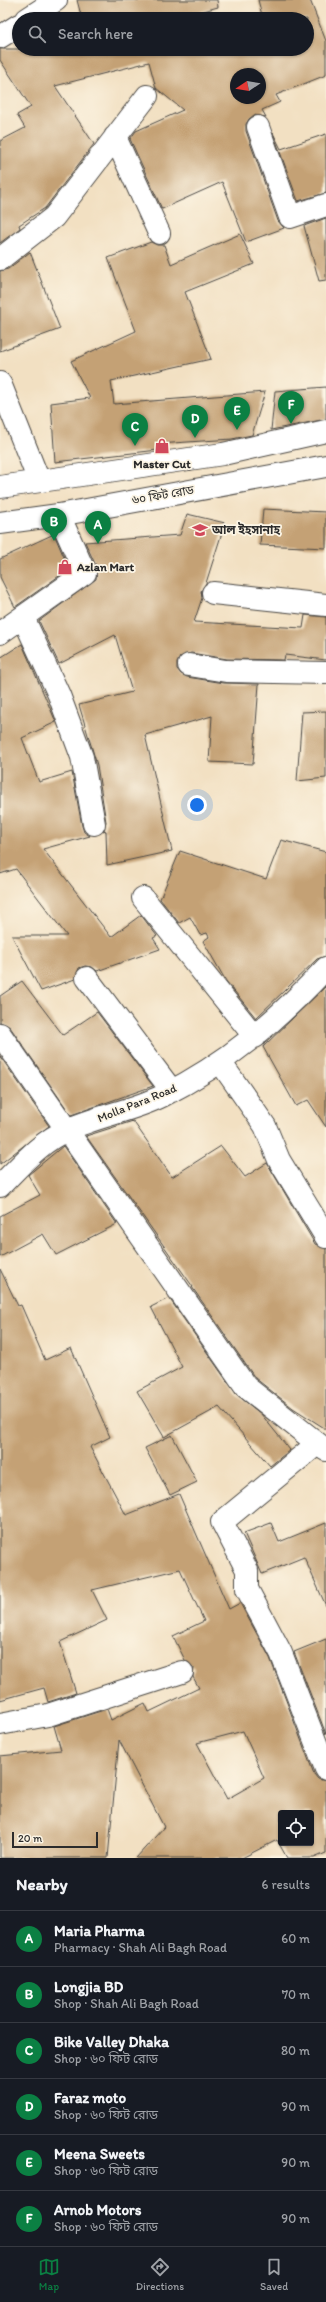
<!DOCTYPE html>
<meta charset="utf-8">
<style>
body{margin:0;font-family:Itim,"Noto Sans Bengali",sans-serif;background:#242831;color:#f1f3f6}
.controls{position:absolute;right:12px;bottom:12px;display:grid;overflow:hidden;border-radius:4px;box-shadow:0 1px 3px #0004}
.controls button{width:36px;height:36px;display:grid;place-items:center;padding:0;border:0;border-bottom:1px solid #363941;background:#171b24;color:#f1f3f6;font:20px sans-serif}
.compass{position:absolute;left:230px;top:68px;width:36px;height:36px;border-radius:50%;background:#171b24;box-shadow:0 1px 3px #0004;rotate:258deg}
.scale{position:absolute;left:12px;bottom:10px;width:86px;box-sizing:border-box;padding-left:4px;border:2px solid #2b2b2b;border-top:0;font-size:11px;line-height:14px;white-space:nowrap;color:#2b2b2b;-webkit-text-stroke:3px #fcf5e5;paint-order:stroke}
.you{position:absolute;left:197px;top:805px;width:14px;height:14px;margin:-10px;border:3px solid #fff;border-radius:50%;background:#1a73e8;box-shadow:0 0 0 6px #1a73e833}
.badge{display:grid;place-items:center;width:26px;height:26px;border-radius:50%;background:#0b8043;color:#fff;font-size:13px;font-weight:700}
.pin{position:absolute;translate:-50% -33px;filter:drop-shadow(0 1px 2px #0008)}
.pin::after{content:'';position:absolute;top:21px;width:14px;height:12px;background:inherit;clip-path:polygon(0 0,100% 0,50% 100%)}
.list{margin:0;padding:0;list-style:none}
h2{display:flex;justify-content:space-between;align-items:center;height:52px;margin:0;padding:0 16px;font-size:17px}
h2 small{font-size:13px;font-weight:400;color:#9ea1a6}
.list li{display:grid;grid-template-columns:26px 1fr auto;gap:12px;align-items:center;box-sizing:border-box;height:56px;padding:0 16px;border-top:1px solid #363941}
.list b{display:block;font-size:15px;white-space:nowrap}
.list p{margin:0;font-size:13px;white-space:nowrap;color:#9ea1a6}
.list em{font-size:13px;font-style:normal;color:#9ea1a6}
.icon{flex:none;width:22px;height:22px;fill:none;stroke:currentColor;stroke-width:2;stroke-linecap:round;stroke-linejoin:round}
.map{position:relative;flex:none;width:326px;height:1858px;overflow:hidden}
.search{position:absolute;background:#171b24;box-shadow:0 1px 3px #0004;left:12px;right:12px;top:12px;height:44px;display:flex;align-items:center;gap:10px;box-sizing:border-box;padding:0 14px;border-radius:22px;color:#9ea1a6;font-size:15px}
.sheet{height:388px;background:#171b24}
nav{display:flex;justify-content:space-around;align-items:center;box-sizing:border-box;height:56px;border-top:1px solid #363941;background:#171b24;font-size:11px;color:#9ea1a6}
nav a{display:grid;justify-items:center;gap:2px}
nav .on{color:#0b8043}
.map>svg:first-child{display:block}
.building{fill:#c4a175;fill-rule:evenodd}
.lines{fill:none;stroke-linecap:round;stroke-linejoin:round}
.minor-casing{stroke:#494642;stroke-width:24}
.tertiary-casing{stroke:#494642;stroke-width:24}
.minor{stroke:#fff;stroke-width:22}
.tertiary{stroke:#fff;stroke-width:22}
.labels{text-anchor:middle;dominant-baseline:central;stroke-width:3.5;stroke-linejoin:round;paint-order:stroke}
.poi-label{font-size:12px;font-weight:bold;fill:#2b2b2b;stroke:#fcf5e5;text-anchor:start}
.street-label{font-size:12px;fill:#2b2b2b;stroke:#fcf5e5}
</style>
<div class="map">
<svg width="326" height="1858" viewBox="0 0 326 1858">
<rect width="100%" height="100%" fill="#fcf5e5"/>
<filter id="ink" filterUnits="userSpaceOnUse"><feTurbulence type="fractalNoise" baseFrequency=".025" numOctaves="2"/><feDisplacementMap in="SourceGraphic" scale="8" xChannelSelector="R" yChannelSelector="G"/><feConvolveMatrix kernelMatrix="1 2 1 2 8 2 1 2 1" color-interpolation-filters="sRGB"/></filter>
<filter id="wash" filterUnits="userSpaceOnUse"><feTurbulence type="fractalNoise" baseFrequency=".012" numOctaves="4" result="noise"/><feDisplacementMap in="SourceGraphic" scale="16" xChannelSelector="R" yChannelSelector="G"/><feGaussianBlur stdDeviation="0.9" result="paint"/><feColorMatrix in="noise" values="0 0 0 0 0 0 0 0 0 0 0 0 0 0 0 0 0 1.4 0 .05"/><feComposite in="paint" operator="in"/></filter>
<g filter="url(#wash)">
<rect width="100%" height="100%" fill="#f2e0c2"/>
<g id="blocks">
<!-- building -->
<path class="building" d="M77 0H217L218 7 175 19H82Z
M258 0H310L326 41V75L276 95 280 102 262 110 266 117 254 115 249 119 246 124V131L278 221 284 228 246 242 222 182 162 209 130 139 136 131 183 110 156 88 149 62 55 86 94 144 45 208 19 225 20 228 0 243V141L25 128 17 115 31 107 0 60V49H307V19H263ZM236 74H260V98H236Z
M273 133 281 149 326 134V193L298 201Z
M326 218V280L319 281 304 226Z
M240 234 254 264 185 292 211 359 111 381 114 404 265 392 252 435 232 439 158 444V450L55 462 51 403 90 398 71 361 136 331 108 258 151 242 157 245H164L171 264Z
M30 252 60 329 0 351V271L8 269Z
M326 387V419L271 430 275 391Z
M263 509 326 512V548L260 545Z
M187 514 225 523 206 583 201 591 202 598 194 622 303 628 305 615 326 617V660L285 655 284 660 227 659 191 653 180 657 177 663V669L181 674 187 677 224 683 259 684 253 764 209 762 212 716 145 735 172 851 107 865 106 831 103 832 106 822 97 765 79 705 132 692 115 635 59 664 39 621 96 579 97 568 85 542 180 535Z
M54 534 69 569 15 607 0 577V559Z
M22 644 56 722 22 738 39 782 72 772 82 826 84 832 90 836 43 849 111 937 141 915 157 936 153 938 160 949 97 971 92 967 85 966 79 968 75 979 41 991 12 936H67L16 869 0 874V658Z
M326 711V778L297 781 302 712Z
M281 840 326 852V956L317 959 256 1018 226 981 203 941 209 937 207 933 200 935 190 917 179 923 160 899 180 851 266 879Z
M22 981 63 1035 97 1012 153 1086 71 1115 10 1027 0 1022V996Z
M326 986V1127L308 1100 296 1106 263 1047Z
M0 1056 49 1126 0 1164Z
M133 1121 172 1177 221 1146 245 1177 267 1163 315 1244 326 1249V1429L293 1408 255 1378 192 1287H193L86 1136Z
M63 1146 117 1224 56 1255 43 1234 0 1257V1216L40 1195 28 1175Z
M0 1269 18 1306 21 1305 45 1360 71 1348 110 1437 90 1447 126 1515 179 1494 229 1609 240 1603 270 1658 314 1774 318 1779 326 1781V1853L314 1858H287L277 1840 242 1858H136L164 1827 119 1740 108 1858H0V1756L61 1750 54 1726 107 1709 111 1720 145 1703 149 1712 199 1688 193 1677 194 1668 185 1660 173 1636 204 1621 180 1569 92 1590 107 1620 60 1642 76 1693 48 1702 44 1688 0 1700ZM243 1731 264 1778 227 1799 197 1743ZM281 1813H311V1843H281Z
M169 1298 236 1394 261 1414 290 1450 270 1466 219 1407 164 1437 137 1391 182 1367 151 1307Z
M172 1435 197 1482 170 1495 145 1448Z
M271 1523 279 1542 326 1523V1606L304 1557 262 1574 244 1533Z
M326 1639V1734L294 1652Z"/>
</g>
</g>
<g filter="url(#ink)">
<use href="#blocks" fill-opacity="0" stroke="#494642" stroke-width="1"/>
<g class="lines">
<!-- minor casing -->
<g class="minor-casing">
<path id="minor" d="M27 19 56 0
M0 37 19 25
M258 127 290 217 326 205
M115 137 159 233
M0 259 54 217 147 96
M0 383 39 481
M213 593 326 605
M23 617 59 695 82 757 94 824
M0 633 85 573 59 515
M189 665 226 671 326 673
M143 898 255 1037
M87 978 172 1091
M0 1034 246 1387 326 1450
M221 1063 265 1126 279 1160 326 1237
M0 1186C21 1165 40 1142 67 1130 97 1116 132 1111 162 1096 228 1063 276 1021 326 968
M317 1444 222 1522 247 1570V1589L281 1653 326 1769
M0 1724 48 1715 182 1672"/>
</g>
<!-- tertiary casing -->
<g class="tertiary-casing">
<path id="tertiary" d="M0 487 223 454 326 431
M0 523 59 515 326 466"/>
</g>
<!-- minor -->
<use href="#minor" class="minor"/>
<!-- tertiary -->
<use href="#tertiary" class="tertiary"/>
</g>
</g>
<!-- icons -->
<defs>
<g id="shop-bare" transform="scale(1.2)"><path d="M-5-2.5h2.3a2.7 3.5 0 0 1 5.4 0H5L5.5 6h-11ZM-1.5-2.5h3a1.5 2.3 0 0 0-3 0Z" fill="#d1495b" stroke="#fcf5e5" stroke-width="2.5" paint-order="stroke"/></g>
<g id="school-bare" transform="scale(1.2)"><path d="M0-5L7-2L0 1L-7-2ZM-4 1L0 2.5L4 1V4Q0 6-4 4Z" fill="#d1495b" stroke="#fcf5e5" stroke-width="2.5" paint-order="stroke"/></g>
</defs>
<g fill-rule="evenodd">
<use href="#shop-bare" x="162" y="446"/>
<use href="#school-bare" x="200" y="530"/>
<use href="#shop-bare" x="65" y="567"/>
</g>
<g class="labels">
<!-- poi labels -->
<g class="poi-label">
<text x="162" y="464" text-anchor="middle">Master Cut</text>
<text x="212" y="530">আল ইহসানাহ</text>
<text x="77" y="567">Azlan Mart</text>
</g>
<!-- street labels -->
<g class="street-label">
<text transform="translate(163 495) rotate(-10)">৬০ ফিট রোড</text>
<text transform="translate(137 1103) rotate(-22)">Molla Para Road</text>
</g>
</g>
</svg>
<div class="controls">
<button><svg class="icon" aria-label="locate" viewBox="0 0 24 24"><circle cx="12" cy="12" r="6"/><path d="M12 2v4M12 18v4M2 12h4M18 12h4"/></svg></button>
</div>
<svg class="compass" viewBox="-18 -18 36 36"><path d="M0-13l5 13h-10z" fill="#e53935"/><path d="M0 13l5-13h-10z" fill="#9ea1a6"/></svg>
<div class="scale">20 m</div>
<div class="you"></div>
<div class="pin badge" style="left:98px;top:544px">A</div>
<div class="pin badge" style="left:54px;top:541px">B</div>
<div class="pin badge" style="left:135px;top:446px">C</div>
<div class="pin badge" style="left:195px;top:438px">D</div>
<div class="pin badge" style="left:237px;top:430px">E</div>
<div class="pin badge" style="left:291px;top:424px">F</div>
<div class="search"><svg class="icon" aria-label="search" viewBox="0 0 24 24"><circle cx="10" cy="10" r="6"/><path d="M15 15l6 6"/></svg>Search here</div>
</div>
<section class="sheet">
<h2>Nearby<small>6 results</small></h2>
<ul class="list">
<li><span class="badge">A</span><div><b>Maria Pharma</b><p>Pharmacy · Shah Ali Bagh Road</p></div><em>60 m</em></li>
<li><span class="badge">B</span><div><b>Longjia BD</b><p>Shop · Shah Ali Bagh Road</p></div><em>70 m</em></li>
<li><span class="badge">C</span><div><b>Bike Valley Dhaka</b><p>Shop · ৬০ ফিট রোড</p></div><em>80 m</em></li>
<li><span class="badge">D</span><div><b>Faraz moto</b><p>Shop · ৬০ ফিট রোড</p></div><em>90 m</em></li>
<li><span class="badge">E</span><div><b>Meena Sweets</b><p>Shop · ৬০ ফিট রোড</p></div><em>90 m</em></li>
<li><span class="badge">F</span><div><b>Arnob Motors</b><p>Shop · ৬০ ফিট রোড</p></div><em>90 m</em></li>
</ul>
</section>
<nav>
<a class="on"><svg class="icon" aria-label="map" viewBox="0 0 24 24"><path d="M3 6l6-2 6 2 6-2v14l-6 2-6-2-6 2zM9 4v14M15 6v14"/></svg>Map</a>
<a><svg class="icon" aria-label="directions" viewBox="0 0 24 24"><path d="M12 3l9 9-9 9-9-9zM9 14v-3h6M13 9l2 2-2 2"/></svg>Directions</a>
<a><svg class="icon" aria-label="saved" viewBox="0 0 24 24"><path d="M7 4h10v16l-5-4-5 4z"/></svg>Saved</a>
</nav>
